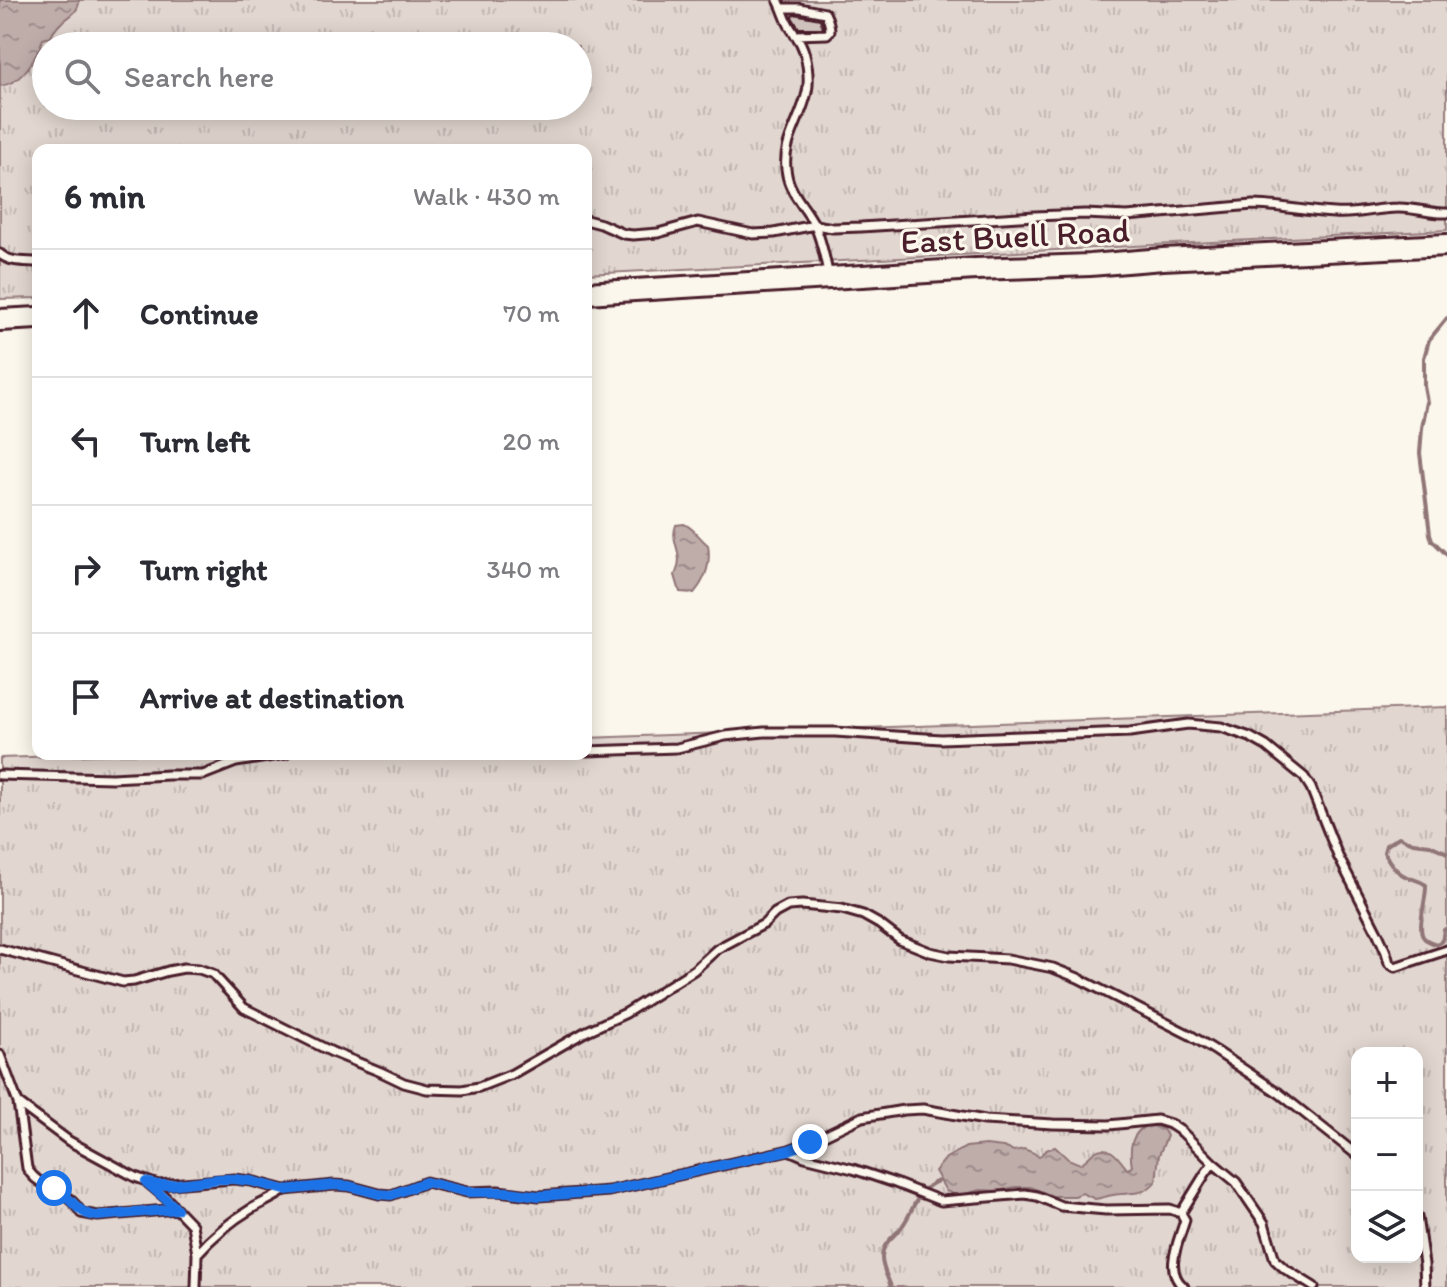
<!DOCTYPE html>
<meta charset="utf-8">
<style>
body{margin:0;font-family:Itim,sans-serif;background:#f2f2f3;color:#2b2b33}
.controls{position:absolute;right:24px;bottom:24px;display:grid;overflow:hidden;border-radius:16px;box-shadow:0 4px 20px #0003}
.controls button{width:72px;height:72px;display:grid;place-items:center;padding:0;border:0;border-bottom:2px solid #e1e1e2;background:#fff;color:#2b2b33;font:40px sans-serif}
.stop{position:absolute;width:24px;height:24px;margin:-18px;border:6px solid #1a73e8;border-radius:50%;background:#fff}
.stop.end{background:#1a73e8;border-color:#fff;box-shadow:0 2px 8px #0008}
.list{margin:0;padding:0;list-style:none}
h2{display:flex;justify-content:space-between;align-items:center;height:104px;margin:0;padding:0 32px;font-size:34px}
h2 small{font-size:26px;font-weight:400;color:#7c7c81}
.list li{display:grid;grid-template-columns:52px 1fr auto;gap:24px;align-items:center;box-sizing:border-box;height:128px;padding:0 32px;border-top:2px solid #e1e1e2}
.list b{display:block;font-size:30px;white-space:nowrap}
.list em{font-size:26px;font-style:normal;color:#7c7c81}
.icon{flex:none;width:44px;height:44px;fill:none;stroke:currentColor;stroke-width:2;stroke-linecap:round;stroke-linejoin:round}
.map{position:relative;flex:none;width:1447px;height:1287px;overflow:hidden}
.search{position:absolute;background:#fff;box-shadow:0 4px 20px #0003;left:32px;top:32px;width:560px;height:88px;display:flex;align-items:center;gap:20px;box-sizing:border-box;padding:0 28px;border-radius:44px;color:#7c7c81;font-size:30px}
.panel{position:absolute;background:#fff;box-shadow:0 4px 20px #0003;left:32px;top:144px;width:560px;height:616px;border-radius:16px}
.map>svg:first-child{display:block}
.grass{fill:url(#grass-tufts);stroke:#967b7e;stroke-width:2;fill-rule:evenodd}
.water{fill:url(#water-ripples);stroke:#907477;stroke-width:2}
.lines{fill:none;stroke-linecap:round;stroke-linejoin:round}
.stream{stroke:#907477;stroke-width:4}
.building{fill:#cfc2bc;stroke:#4a1f2b;stroke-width:2;filter:url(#shadow)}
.lane-casing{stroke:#4a1f2b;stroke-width:13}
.secondary-casing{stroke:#4a1f2b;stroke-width:26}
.lane{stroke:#fbf7ec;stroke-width:7}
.secondary{stroke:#fbf7ec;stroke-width:20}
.route{stroke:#1a73e8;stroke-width:10}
.labels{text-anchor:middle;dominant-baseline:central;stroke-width:6;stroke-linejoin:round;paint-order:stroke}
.street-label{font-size:34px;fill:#4a1f2b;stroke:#fbf7ec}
</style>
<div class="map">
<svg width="1447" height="1287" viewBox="0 0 1447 1287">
<defs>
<pattern id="grass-tufts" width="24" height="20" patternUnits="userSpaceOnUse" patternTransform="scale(2)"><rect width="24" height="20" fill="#e2d7d0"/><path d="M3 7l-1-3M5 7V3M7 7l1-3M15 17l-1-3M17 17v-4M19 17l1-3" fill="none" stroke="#c3b8b3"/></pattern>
<pattern id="water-ripples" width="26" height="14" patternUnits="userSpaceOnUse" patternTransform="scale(2)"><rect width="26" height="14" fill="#bfadaa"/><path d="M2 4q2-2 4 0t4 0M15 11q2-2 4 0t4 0" fill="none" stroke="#9d8c8b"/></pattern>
<filter id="shadow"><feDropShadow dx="7" dy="7" stdDeviation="0" flood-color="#0004"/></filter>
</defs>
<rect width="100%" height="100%" fill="#fbf7ec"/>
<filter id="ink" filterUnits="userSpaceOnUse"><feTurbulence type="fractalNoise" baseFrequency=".0125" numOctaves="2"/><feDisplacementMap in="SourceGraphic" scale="16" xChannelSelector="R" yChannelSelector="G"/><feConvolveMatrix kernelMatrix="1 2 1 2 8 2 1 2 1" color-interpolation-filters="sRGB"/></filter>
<g filter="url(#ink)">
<!-- grass -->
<path class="grass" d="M0 0H1447V230L586 274V150H38V298L0 299ZM46 46H578V106H46Z
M1447 707V1287H0V758L121 754H586V738ZM1357 1053H1417V1257H1357Z"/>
<!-- water -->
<path class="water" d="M0 0H79C80 17 58 18 51 37L43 39C36 58 23 83 0 86Z
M684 524C694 528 699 538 708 545 711 563 706 579 694 593L680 592 675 575C686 552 669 544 676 525Z
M1149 1124 1163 1129 1167 1136 1159 1155 1156 1181C1146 1194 1135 1193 1121 1194 1112 1194 1103 1198 1095 1199L1082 1193 1075 1196H1052L1030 1187H1015L997 1191 980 1190 961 1195 953 1194 946 1191 935 1171 946 1158 966 1147 986 1145 1003 1147 1014 1151 1024 1149 1034 1153 1039 1157 1046 1150 1055 1147 1068 1159 1080 1164C1087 1160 1090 1155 1096 1151 1110 1143 1120 1160 1127 1169L1132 1167C1129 1148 1130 1133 1149 1124Z"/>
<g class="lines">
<!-- stream -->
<path class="stream" d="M1447 318 1429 340 1424 358V386L1427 402 1422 428 1420 453 1430 534 1432 540 1447 555
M1447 853 1430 845 1413 843 1399 837 1386 845 1384 852C1389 862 1397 873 1407 877 1415 880 1419 880 1426 885 1427 898 1416 929 1424 938 1426 940 1433 943 1436 944 1445 941 1442 938 1444 930L1447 928
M891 1287C888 1277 881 1267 882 1256 883 1241 896 1236 903 1225 915 1208 916 1190 938 1181"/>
</g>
<!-- building -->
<path class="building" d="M794 14 820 19 823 28H799L792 17Z"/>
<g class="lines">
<!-- lane casing -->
<g class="lane-casing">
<path id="lane" d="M778 0C782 7 784 15 788 23 791 30 797 36 801 44 807 56 810 79 807 92 801 121 780 144 787 175 790 193 806 208 814 224 822 240 825 259 829 277
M782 8H800L825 13C828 19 830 25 830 31L827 34 795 35
M586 220 601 224 624 234 633 235 658 233 698 222 753 234 774 233 815 225 833 228 861 227 1035 216 1085 214 1127 216 1253 205C1280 205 1307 212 1334 213 1356 215 1376 208 1397 208 1414 207 1430 214 1447 213
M0 254C10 263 26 261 38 262
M586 751 677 748 725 736 764 732H835L941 739 1130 732 1188 724 1221 727 1250 737 1266 746 1304 777 1311 788 1338 856 1378 934 1386 952 1389 963 1395 967 1447 950
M0 775 112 778 168 775H203L236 762 286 754
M0 949 123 982 134 981 168 971 184 968 199 969 213 974 244 1008 332 1052 381 1072 404 1083 427 1089 462 1090 479 1087 512 1074 585 1032 626 1013 694 970 717 949 764 924 775 913 788 906 802 905 842 909 863 915 879 924 900 940 930 952 949 956 1008 959 1053 968 1078 978 1190 1035 1216 1051 1279 1093 1357 1155
M0 1055 18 1103 69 1141 135 1177 158 1185 234 1179 251 1181 285 1190 334 1185 349 1186 379 1194 391 1195 426 1182 467 1192 498 1191 539 1196 609 1191 789 1150 810 1142 862 1117 904 1110 923 1109 985 1120 1053 1124 1109 1125 1157 1120 1170 1124 1182 1132 1213 1163 1236 1182 1264 1223 1275 1260 1285 1269 1314 1287
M18 1103 27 1168C40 1191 67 1187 81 1213L98 1216 177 1209
M789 1150 805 1157 853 1169 895 1183 941 1201 1025 1194 1037 1196 1061 1206 1106 1210 1170 1209 1181 1213 1205 1174 1213 1163
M148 1183 166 1198 192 1225 197 1254
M1181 1213 1185 1220C1179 1241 1163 1271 1184 1287
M1417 1217 1424 1264 1425 1287
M196 1287 197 1254C212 1237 231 1221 251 1209 263 1202 274 1198 285 1190"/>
</g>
<!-- secondary casing -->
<g class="secondary-casing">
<path id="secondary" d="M586 293 976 269 1090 265 1163 259 1447 245
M0 320 38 318"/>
</g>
<!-- lane -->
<use href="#lane" class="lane"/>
<!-- secondary -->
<use href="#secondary" class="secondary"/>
</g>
</g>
<g class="lines" filter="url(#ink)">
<!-- route -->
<path class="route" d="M54 1188C73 1198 77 1215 98 1216L177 1209 146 1182 158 1185H170L219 1179H234L251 1181 285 1190 334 1185 349 1186 379 1194 391 1195 426 1182 467 1192H509L539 1196 609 1191 789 1150 810 1142"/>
</g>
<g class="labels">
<!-- street labels -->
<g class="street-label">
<text transform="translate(1015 236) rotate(-3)">East Buell Road</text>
</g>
</g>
</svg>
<div class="controls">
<button>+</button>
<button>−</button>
<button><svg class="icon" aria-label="layers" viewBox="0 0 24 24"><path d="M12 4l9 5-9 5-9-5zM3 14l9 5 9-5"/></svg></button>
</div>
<div class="stop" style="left:54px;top:1188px"></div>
<div class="stop end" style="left:810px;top:1142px"></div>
<div class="search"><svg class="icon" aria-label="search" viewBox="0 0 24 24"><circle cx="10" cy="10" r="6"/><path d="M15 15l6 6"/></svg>Search here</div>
<section class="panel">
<h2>6 min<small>Walk · 430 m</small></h2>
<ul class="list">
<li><svg class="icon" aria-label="ahead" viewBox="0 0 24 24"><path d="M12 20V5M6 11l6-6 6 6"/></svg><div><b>Continue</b></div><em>70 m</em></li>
<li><svg class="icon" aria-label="left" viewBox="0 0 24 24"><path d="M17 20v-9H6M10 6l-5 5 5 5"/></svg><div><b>Turn left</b></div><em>20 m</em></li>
<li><svg class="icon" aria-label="right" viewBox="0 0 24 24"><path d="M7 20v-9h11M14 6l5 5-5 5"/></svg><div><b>Turn right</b></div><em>340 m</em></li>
<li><svg class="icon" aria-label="arrive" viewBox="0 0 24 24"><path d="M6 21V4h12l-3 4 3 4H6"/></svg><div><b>Arrive at destination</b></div></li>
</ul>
</section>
</div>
